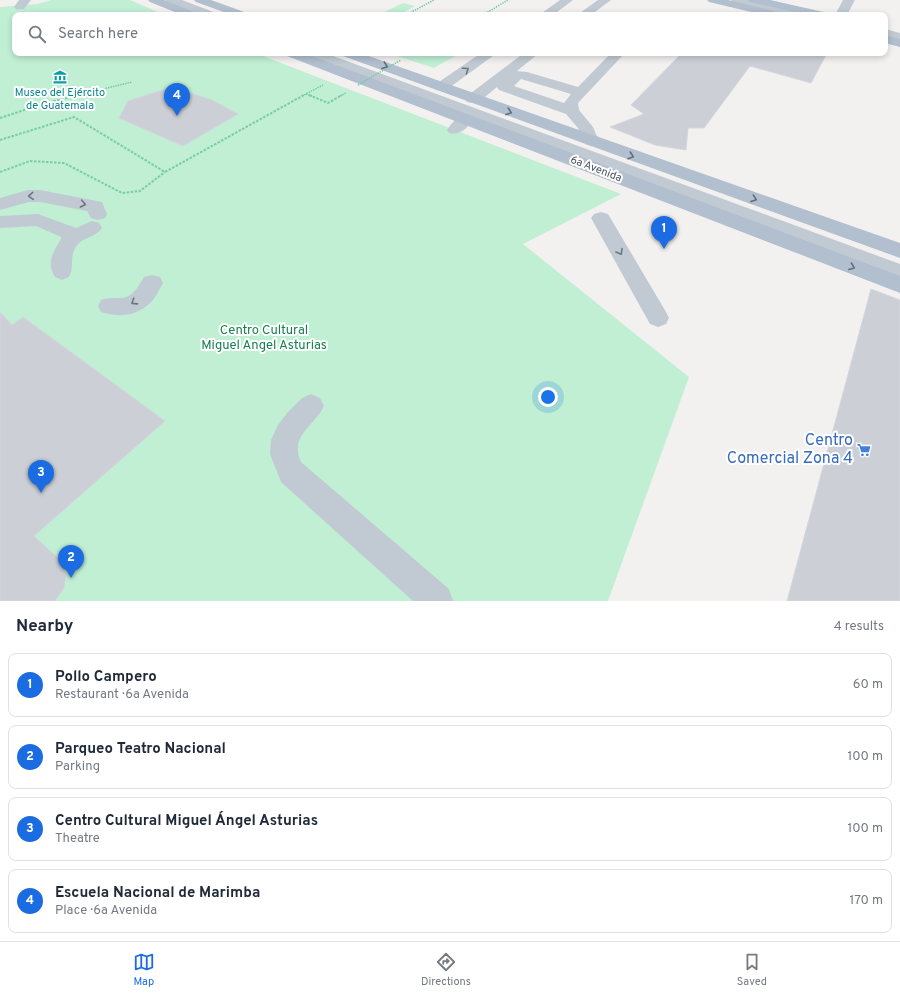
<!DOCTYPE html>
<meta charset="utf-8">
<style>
body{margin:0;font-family:Overpass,sans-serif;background:#f2f2f3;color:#1f2937}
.you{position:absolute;left:548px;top:397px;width:14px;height:14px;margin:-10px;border:3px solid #fff;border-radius:50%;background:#1a73e8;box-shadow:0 0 0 6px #1a73e833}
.badge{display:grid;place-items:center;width:26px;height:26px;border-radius:50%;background:#1b6ce2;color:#fff;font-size:13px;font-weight:700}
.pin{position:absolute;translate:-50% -33px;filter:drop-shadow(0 1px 2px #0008)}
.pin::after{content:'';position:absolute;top:21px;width:14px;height:12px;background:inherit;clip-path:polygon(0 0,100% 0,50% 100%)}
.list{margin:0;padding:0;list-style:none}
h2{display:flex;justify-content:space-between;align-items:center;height:52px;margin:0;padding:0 16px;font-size:17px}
h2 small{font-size:13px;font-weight:400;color:#747a83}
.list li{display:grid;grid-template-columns:26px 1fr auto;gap:12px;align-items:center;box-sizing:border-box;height:64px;margin:0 8px 8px;padding:0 8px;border:1px solid #e0e1e3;border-radius:8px}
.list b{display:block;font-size:15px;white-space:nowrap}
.list p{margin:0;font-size:13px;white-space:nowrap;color:#747a83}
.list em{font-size:13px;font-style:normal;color:#747a83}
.icon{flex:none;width:22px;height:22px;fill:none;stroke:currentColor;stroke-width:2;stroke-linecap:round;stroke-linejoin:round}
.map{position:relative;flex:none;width:900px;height:601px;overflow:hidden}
.search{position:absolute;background:#fff;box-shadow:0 2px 6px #0003;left:12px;right:12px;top:12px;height:44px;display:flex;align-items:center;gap:10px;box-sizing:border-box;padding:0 14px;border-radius:8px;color:#747a83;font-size:15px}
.sheet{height:340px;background:#fff}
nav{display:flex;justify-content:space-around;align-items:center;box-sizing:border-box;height:56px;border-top:1px solid #e0e1e3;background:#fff;font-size:11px;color:#747a83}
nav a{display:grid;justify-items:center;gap:2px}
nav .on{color:#1b6ce2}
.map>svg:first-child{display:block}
.green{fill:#c0efd4}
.building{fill:#cccfd6;stroke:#d5d6dc}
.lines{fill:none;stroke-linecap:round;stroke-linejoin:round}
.path-far1{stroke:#78cda6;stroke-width:1.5;stroke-dasharray:1.5 1;stroke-linecap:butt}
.path{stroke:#78cda6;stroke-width:2;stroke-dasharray:2.5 1.5;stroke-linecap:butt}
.minor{fill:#c1cad2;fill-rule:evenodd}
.major{fill:#b1bfcf;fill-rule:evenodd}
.path-bridge{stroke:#78cda6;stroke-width:1.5;stroke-dasharray:1.5 1;stroke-linecap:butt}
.oneway{stroke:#626e7a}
.oneway2{stroke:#6c7781}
.labels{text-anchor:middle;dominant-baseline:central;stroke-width:4;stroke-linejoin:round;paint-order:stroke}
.far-culture-label{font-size:11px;fill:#0d838f;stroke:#fff}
.far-street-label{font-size:11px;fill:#48535e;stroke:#fff}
.park-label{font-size:13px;fill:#18804f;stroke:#fff}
.near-shop-label{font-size:16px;fill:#366cbe;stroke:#fff;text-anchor:end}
</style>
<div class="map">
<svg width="900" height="601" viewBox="0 0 900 601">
<rect width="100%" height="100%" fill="#f3f1f0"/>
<!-- green -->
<path class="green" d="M52 0H130L165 15H15V53H255L621 194 523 244 689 377 608 601H0V7L37 4Z
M403 3 415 6 399 15H378Z
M388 53H457L459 54 434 68Z"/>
<!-- building -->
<path class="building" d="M682 53H827L811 83 750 66 704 128H688L686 150 655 145 610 127 644 114 631 105Z
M172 87 212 100 238 114 183 146 119 118 128 101Z
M871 289 900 300V601H787Z
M0 312 12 325 23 317 165 421 34 536 58 558 66 575 64 588 55 601H0Z"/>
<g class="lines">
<!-- path-far1 -->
<path class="path-far1" d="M488 12 497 15
M261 13 268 15
M406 15 434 0
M483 15 508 0
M306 94 312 96
M74 96 132 82
M302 96 323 85
M340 96 346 93"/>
<!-- path -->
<path class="path" d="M309 95 328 103 342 95
M0 118 43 104 78 95
M0 140 74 117 165 172 304 95
M0 172 30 161 64 163 122 193 140 191 165 172"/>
<!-- minor -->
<path class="minor" d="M19 0H31L24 9H16L14 7Z
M165 0H182L216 13 218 15H201L167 2Z
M560 0H573L553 15H539Z
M598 0H611L591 15H577Z
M731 0H752L808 13 810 15H788L733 2Z
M843 0H855L847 15H835Z
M885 29 900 33V41L885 37Z
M306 53H325L900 264V280L472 118C471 127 459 136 449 133L447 130C451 124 457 116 464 115L308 56Z
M481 53H497L446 90 441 91 436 90 434 87 436 84Z
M524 53H539L517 71 527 72 578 87 611 53H625L578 103 579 110 593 127 599 141 597 144 591 146 585 144 578 128 566 114 499 90 497 87C488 94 479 105 467 102L465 99 467 96ZM521 79 571 94 564 103 514 86Z
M28 190H40L102 202 107 214 105 218 98 220 91 218 87 211 40 202H29L0 210V198Z
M601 212 608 214 666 312 669 318 666 324 658 327 650 324 591 218 594 214Z
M38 214 76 228 92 221 99 223 102 228C96 237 85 237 78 244 68 255 75 268 69 277L62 280 55 277C46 263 53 252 61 239V237L36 226 0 228V216Z
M152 275 160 277 163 283C159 289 156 298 151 302 137 316 119 318 101 312L98 306 101 300C108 298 113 298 121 298 132 298 139 286 144 277Z
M311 394 320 398 324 406C314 427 289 435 301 462L449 589 453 601H413L281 482 270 454 271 440 278 425 287 413 302 398Z"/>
<!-- major -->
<path class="major" d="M148 0H164L197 13 199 15H182L150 2Z
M194 0H211L247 13 249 15H232L196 2Z
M707 0H728L774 11 776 13 774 15H764L709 2Z
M748 0H770L828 13 830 15H808L750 2Z
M885 35 900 39V47L885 43Z
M285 53H304L900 276V293L287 56Z
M341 53H360L900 243V258L343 56Z"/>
<!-- path-bridge -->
<path class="path-bridge" d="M358 85 401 60"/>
</g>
<!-- one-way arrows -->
<defs><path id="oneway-chevron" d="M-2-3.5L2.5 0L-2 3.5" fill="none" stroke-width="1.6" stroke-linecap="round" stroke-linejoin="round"/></defs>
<g class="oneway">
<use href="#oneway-chevron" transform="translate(385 66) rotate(20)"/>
<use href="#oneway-chevron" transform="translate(509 112) rotate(20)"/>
<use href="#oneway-chevron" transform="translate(631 156) rotate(19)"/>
<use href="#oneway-chevron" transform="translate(754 199) rotate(20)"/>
<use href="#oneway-chevron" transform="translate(852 267) rotate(21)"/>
</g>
<g class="oneway2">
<use href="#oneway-chevron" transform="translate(466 70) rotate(-35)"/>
<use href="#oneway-chevron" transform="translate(31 196) rotate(176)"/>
<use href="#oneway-chevron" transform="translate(83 204) rotate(11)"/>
<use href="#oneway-chevron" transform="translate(620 252) rotate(60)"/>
<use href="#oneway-chevron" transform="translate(134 302) rotate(147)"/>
</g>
<!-- icons -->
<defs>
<g id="museum-bare" transform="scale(1.08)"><path d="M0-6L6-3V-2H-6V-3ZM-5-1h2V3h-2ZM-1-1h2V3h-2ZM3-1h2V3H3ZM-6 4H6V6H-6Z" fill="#0f9aa8" stroke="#fff" stroke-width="2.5" paint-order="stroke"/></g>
<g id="supermarket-bare" transform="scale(1.08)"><path d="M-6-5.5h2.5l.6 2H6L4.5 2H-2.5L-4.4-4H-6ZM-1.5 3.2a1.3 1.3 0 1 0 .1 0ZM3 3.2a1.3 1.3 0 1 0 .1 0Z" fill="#3f7fe0" stroke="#fff" stroke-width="2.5" paint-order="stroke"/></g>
</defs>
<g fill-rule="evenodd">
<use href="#museum-bare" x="60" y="77"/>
<use href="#supermarket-bare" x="864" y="450"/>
</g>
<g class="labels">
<!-- far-culture labels -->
<g class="far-culture-label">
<text x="60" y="93">Museo del Ejército<tspan x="60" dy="13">de Guatemala</tspan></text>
</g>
<!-- far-street labels -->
<g class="far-street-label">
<text transform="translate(596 169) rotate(21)">6a Avenida</text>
</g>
<!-- park labels -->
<g class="park-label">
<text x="264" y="331">Centro Cultural<tspan x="264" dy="15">Miguel Angel Asturias</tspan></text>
</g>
<!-- near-shop labels -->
<g class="near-shop-label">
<text x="853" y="441">Centro<tspan x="853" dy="18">Comercial Zona 4</tspan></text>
</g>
</g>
</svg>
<div class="you"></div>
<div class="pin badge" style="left:664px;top:249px">1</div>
<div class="pin badge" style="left:71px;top:578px">2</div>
<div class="pin badge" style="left:41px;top:493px">3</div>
<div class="pin badge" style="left:177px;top:116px">4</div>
<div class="search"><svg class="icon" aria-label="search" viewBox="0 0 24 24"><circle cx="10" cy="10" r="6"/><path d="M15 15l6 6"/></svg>Search here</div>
</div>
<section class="sheet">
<h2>Nearby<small>4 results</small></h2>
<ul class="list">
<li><span class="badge">1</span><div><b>Pollo Campero</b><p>Restaurant · 6a Avenida</p></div><em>60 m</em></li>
<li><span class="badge">2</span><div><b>Parqueo Teatro Nacional</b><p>Parking</p></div><em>100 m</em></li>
<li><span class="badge">3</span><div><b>Centro Cultural Miguel Ángel Asturias</b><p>Theatre</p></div><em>100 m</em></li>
<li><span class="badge">4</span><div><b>Escuela Nacional de Marimba</b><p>Place · 6a Avenida</p></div><em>170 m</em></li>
</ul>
</section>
<nav>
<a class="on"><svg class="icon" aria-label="map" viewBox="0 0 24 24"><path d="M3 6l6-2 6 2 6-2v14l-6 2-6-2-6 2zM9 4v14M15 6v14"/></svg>Map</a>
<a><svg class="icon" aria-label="directions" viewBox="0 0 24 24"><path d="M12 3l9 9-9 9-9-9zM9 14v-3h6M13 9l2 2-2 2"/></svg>Directions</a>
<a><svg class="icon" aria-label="saved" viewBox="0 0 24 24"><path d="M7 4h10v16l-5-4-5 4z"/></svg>Saved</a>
</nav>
